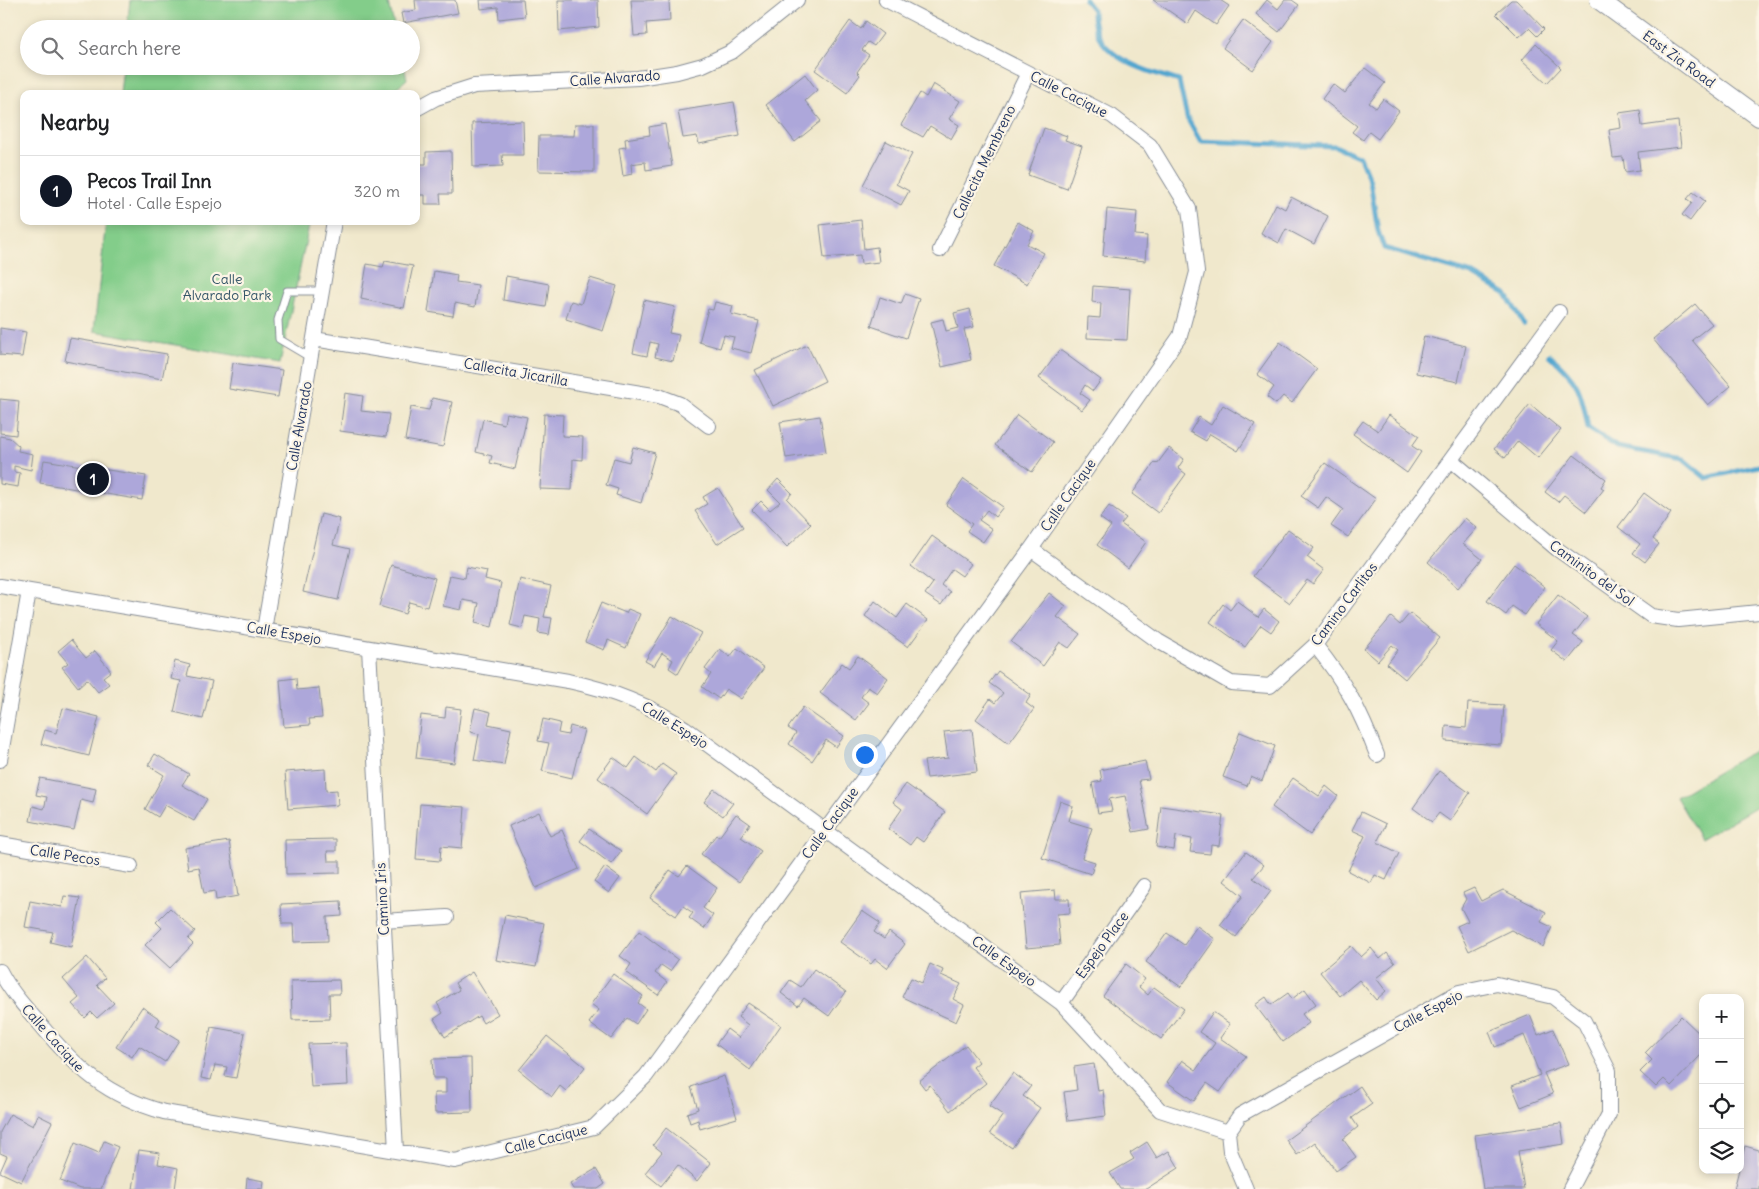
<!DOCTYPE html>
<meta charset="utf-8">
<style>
body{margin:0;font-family:Delius,sans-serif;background:#f6f6f6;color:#202124}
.controls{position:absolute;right:15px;bottom:15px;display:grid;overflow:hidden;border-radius:10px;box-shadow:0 2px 8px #0003}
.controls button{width:45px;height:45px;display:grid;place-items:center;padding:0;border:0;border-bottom:1px solid #e0e0e0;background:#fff;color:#202124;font:25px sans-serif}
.you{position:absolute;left:864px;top:754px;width:18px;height:18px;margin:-12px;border:4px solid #fff;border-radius:50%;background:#1a73e8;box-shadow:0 0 0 8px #1a73e833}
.badge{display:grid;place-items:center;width:32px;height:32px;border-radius:50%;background:#111827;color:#fff;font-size:16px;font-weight:700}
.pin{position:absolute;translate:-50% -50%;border:2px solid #fff;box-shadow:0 1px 5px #0006}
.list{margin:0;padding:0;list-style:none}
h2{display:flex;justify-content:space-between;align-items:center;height:65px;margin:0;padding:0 20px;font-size:21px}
h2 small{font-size:16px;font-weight:400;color:#757577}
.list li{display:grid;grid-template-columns:32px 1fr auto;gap:15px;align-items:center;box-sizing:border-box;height:70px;padding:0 20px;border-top:1px solid #e0e0e0}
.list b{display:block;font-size:19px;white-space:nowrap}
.list p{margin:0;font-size:16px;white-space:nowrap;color:#757577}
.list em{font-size:16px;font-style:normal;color:#757577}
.icon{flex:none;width:28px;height:28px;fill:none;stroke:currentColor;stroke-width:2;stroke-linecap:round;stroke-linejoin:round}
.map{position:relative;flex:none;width:1759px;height:1189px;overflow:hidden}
.search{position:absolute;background:#fff;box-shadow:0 2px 8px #0003;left:20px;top:20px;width:400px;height:55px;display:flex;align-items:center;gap:12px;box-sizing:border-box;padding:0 18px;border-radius:28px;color:#757577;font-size:19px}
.panel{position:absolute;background:#fff;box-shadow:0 2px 8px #0003;left:20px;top:90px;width:400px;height:135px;border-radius:10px}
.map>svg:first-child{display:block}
.green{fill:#83cd8a;stroke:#4f7e74}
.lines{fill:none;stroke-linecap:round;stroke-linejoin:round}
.stream{stroke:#53a6cf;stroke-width:5}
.building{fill:#ada7da}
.service-casing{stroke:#868c95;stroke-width:9}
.minor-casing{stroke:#868c95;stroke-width:16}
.tertiary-casing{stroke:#868c95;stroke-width:20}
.service{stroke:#fff;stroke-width:7}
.minor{stroke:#fff;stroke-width:14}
.tertiary{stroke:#fff;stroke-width:18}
.labels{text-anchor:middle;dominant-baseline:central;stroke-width:4.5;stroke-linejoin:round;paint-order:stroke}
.street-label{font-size:14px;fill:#1b2f5e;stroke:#fcf5e5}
.park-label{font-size:14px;fill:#355669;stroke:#fcf5e5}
</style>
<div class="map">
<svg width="1759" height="1189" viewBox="0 0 1759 1189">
<rect width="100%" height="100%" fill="#fcf5e5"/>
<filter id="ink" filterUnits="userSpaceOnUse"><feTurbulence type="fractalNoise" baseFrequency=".02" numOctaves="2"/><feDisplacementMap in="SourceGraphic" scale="10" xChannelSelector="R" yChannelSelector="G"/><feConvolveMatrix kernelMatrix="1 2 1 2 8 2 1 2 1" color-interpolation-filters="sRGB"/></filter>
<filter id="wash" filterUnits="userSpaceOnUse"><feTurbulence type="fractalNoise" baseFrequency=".0096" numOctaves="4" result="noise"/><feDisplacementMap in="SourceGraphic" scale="20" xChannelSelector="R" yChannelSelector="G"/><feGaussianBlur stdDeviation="1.12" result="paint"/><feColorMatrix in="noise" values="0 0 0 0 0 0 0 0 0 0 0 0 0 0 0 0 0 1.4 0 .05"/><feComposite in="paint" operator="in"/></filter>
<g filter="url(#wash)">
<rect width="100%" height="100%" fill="#f0e8cc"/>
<!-- green -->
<path class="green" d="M130 0H388L395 29H127Z
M123 66H404L407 79 389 94H120Z
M106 221H310L280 363 94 331Z
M1757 749 1759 753V805L1701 839 1676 797Z"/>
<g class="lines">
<!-- stream -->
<path class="stream" d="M1085 0 1093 10C1091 57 1142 69 1179 81L1187 118 1200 141 1335 146 1360 157 1370 181 1378 231 1384 248 1472 274 1506 294 1524 324
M1549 355C1578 379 1582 391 1588 428L1617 447 1683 459 1706 478 1759 466"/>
</g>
<g id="blocks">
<!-- building -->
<path class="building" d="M415 0H455L458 13 403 23 401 13 416 10Z
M480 0H523L525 16 499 19 498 7 481 9Z
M558 0H598L599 27 559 31Z
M631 0H669L670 21 646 23 647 35 634 36Z
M1153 0H1220L1229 6 1216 25 1196 11 1188 24Z
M1267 0 1278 9 1285 0H1292L1299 5 1279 32 1256 14Z
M1511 0H1516L1544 29 1537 36 1529 28 1519 37 1496 14Z
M1243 20 1273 42 1253 70 1223 48Z
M850 21 861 29 866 21 883 34 874 46 868 42 862 50 869 55 857 72 860 75 847 93 815 70Z
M1536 44 1561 68 1547 83 1522 60Z
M1365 68 1385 83 1369 103 1376 108 1383 99 1399 111 1378 139 1369 132 1363 140 1352 132 1357 126 1322 99 1333 84 1345 93Z
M805 74 817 90 805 101 821 121 795 142 766 105Z
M933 84 960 101 949 119 959 125 951 139 930 126 923 137 901 125 920 93 926 97Z
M734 102 740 136 699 144 697 136 683 138 678 111Z
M1640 110 1642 126 1678 121 1681 147 1638 152 1640 170 1625 172 1623 157 1613 158 1609 130 1621 128 1619 113Z
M523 121 524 155H502L503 166 473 167 472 123Z
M575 124H594V172L538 171 539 136H574Z
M665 124 672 166 646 170 645 162 631 164 632 174 623 176 619 148 626 147 625 139 650 135 649 127Z
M1044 128 1067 136 1065 140 1082 146 1067 189 1028 175Z
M886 141 912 154 896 184 909 191 901 205 863 185Z
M451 151 452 194H440L441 204H425V195H416V164H426V152Z
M1693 192 1705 201 1690 221 1682 215 1692 203 1687 199Z
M1291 197 1328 216 1314 244 1286 229 1279 243 1261 233 1276 204 1285 209Z
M1107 209 1137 212 1135 235 1147 236 1145 261 1103 256Z
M861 220 864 249 877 247 879 262 861 264 860 255 824 258 820 225Z
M1018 222 1034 231 1027 244 1044 253 1027 284 994 266Z
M385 261 413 266 404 308 361 299 367 264 383 267Z
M434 271 457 275 456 282 478 285 475 307 455 303 453 316 428 312Z
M506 276 549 284 546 307 503 300Z
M590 278 617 286 603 331 566 319 571 301 581 304Z
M1093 286 1130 289 1127 340 1087 338 1088 317 1100 318 1101 303 1092 302Z
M905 294 919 299 906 338 871 326 880 297 901 304Z
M644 300 675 307 669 333 679 335 673 361 655 357 658 344 650 342 647 356 633 353Z
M715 302 733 306 731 314 759 321 751 353 731 348 734 337 724 335 720 348 699 342 708 309 713 310Z
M1695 304 1712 324 1692 340 1731 386 1708 405 1653 339Z
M970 309 974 327 964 329 971 360 942 367 931 322 943 319 946 331 958 328 954 313Z
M0 328 26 332 22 357 0 355Z
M1424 336 1466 346 1458 382 1416 373Z
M70 338 167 354 162 379 65 361Z
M1280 342 1317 369 1292 403 1283 396 1276 404 1267 397 1274 387 1257 374Z
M807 345 825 381 773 406 755 370Z
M1060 350 1101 380 1093 391 1085 385 1080 393 1090 400 1082 410 1039 378Z
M233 363 282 370 278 397 229 389Z
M345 393 363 396 361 411 389 414 386 437 340 431Z
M432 398 452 402 443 447 405 440 411 407 429 410Z
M0 399 19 401 16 435 0 433Z
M1530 404 1561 430 1538 458 1518 441 1505 458 1494 449Z
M1223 405 1255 424 1238 451 1210 434 1206 441 1190 432 1199 417 1211 425Z
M506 413 527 417 515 469 490 463 492 456 476 452 483 419 504 424Z
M544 414 563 415 562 436 583 437 582 460 573 459 572 490 540 489Z
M1017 415 1053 442 1032 472 995 445Z
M1389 415 1419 436 1412 446 1421 452 1407 473 1353 434 1363 421 1378 431Z
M820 416 826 452 786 458 780 422Z
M0 436 10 438 19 446 18 451 33 454 31 470 14 466V472L20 473 18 487 0 484Z
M633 447 655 453 641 503 616 495 618 489 606 485 614 458 629 462Z
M1169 448 1184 459 1178 468 1186 474 1158 513 1132 494 1155 462 1157 464Z
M1574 455 1606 479 1601 487 1604 489 1586 512 1564 495 1558 502 1545 492Z
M44 460 146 476 142 500 40 483Z
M1325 463 1376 499 1348 537 1331 526 1343 509 1326 497 1318 508 1301 496Z
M778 479 792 493 787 499 811 524 787 547 752 510 761 501 770 510 780 502 768 490Z
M964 479 1003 507 995 517 987 510 979 520 992 529 983 542 967 531 972 524 946 505Z
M718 488 743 527 717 544 695 511 707 504 703 497Z
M1644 493 1671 513 1653 539 1659 544 1645 562 1633 553 1640 544 1618 527Z
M1109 506 1126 518 1121 524 1146 542 1128 568 1097 545 1111 526 1100 518Z
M321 514 340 519 333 545 350 549 338 600 303 592Z
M1465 518 1477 528 1463 544 1482 559 1458 588 1428 562Z
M1288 529 1314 548 1307 557 1324 570 1313 584 1307 580 1290 603 1253 576Z
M932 536 971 564 962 576 952 569 941 585 950 592 941 605 925 594 933 583 911 566Z
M1514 564 1545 587 1525 615 1512 606 1506 615 1487 601Z
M391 565 435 578 427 607 409 602 405 614 379 606Z
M467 567 487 571 485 579 501 583 492 627 475 623 479 603 463 600 461 610 443 606 450 575 465 578Z
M520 579 551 586 544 617 552 618 549 635 538 633 540 619 525 616 522 628 510 625Z
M1049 593 1066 606 1057 617 1080 634 1069 648 1060 642 1043 666 1011 642Z
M1558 595 1587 617 1573 635 1583 642 1567 662 1551 650 1558 641 1536 624Z
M875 601 897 618 907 604 928 620 908 647 865 616Z
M1237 601 1258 617 1264 609 1279 621 1271 632 1261 625 1245 647 1210 622 1223 604 1230 610Z
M601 603 626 613 628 609 640 614 626 648 608 640 604 650 585 642Z
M1410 613 1440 638 1405 679 1387 664 1398 650 1392 645 1378 661 1364 649 1391 617 1400 625Z
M672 616 701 633 678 674 669 668 673 660 662 653 654 666 645 661Z
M71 640 86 658 95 651 111 671 103 677 109 684 98 692 87 679 78 687 62 667 68 663 58 651Z
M737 648 764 668 741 699 726 689 719 699 702 687 711 674 705 669 720 649 730 657Z
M858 656 888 678 877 693 868 687 861 697 869 703 856 720 820 693 842 663 849 668Z
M175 661 190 665 187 676 212 681 203 719 174 712 181 681 171 679Z
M998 671 1031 695 1026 703 1034 709 1009 743 976 719 990 699 995 703 1003 693 989 683Z
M296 678 297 690 319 688 322 718 309 719 310 725 284 727 280 680Z
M1468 703 1504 705 1501 745 1445 741 1446 726 1466 728Z
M446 707 461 709 454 763 416 758 421 715 445 718Z
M803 707 844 736 836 747 826 740 812 761 789 744 796 733 788 728Z
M63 708 99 717 89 756 41 744 45 730 56 733Z
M475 708 491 712 488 724 511 729 504 765 474 760 479 734 470 732Z
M543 719 560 723 558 733 568 735 570 726 584 730 572 778 542 771 549 743 538 741Z
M972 729 977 772 927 778 924 761 948 758 944 732Z
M1240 732 1275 746 1262 781 1251 776 1247 786 1223 777Z
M155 754 189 774 182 785 207 799 194 821 165 805 158 817 145 809 164 775 148 765Z
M613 757 628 768 636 757 656 772 662 764 676 774 647 814 598 778Z
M1145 761 1149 779 1139 780 1149 829 1133 832 1125 796 1109 799 1112 811 1098 813 1092 783 1102 781 1100 770Z
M325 769 326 791 337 790 338 805 288 809 285 772Z
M1439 771 1470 793 1450 821 1439 813 1432 822 1413 808Z
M40 778 96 789 93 803 81 800 74 830 30 821 33 806 44 809 47 797 36 795Z
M1293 778 1319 796 1326 786 1338 796 1310 835 1272 807Z
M906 784 945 812 923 842 916 837 910 845 888 829 902 809 893 802Z
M714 789 733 803 723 816 704 802Z
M1060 801 1073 806 1069 821 1092 828 1082 858 1095 862 1091 874 1042 858Z
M420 804 465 807 462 848 441 846 440 861 416 859Z
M1161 806 1223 815 1219 846 1211 845 1210 854 1190 852 1192 839 1176 836 1174 850 1156 847Z
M539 812 550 836 562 830 579 869 536 888 509 826Z
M1361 812 1386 824 1377 842 1399 853 1386 880 1375 875 1371 883 1348 871 1365 836 1352 830Z
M736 814 750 824 741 837 761 851 739 882 701 854 716 835 719 837Z
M589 829 621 851 611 864 580 841Z
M336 839V851H327L328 861H340V873L286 874 285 840Z
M229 841 238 896 216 900 215 891 204 893 199 867 188 869 185 848Z
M1246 852 1264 865 1253 878 1271 891 1236 937 1220 925 1243 896 1224 881Z
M687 866 717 888 703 908 713 915 704 929 689 918 693 913 683 906 676 916 650 898 670 870 679 876Z
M605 867 620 878 609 893 594 882Z
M1474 888 1481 901 1503 890 1546 912 1541 922 1552 927 1543 947 1511 930 1469 951 1457 926 1468 921 1461 908 1466 899 1463 893Z
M1055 890 1056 899H1069L1070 913 1057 914 1060 945 1026 948 1021 893Z
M64 896 80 898 71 947 50 942 53 932 25 927 30 901 62 907Z
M341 901 342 916 327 917 328 941 294 942 293 924H282L281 904Z
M170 908 195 931 188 939 193 944 170 968 145 945 162 928 156 922Z
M862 911 880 923 874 932 884 939 889 932 905 944 887 968 875 959 871 964 840 942Z
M505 915 544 923 536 967 496 960Z
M1197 926 1215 939 1181 987 1146 962 1167 933 1184 945Z
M639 931 678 960 670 971 661 965 655 973 667 982 658 995 626 972 631 964 620 956Z
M1351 946 1361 957 1371 948 1380 959 1387 953 1395 963 1376 978 1386 991 1376 1000 1359 980 1340 996 1320 972Z
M87 957 105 978 97 985 114 1003 97 1018 91 1012 85 1018 72 1004 79 998 63 979Z
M930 964 943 970 941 975 961 984 953 999 964 1005 956 1022 902 997 911 978 922 983Z
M1126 964 1145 979 1139 987 1148 995 1154 987 1184 1009 1161 1039 1103 996Z
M814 969 846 992 829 1016 804 998 798 1006 781 993 790 980 801 987Z
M472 972 498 1014 483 1023 479 1016 445 1037 434 1019 443 1013 437 1003 459 990 455 983Z
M613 974 643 996 638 1003 646 1009 636 1024 627 1018 611 1039 589 1023 599 1010 591 1004Z
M339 980 340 994H329L330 1019 292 1020 291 981Z
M1305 989 1316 1004 1302 1014 1309 1023 1283 1042 1255 1005 1266 997 1271 1005 1288 993 1292 999Z
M748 1003 781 1025 750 1070 716 1044 727 1029 739 1038 748 1025 738 1017Z
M142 1007 160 1019 156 1026 179 1040 165 1062 139 1046 132 1057 116 1047Z
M1213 1012 1230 1024 1220 1038 1246 1056 1220 1092 1207 1083 1194 1101 1167 1082 1182 1060 1196 1070 1215 1043 1199 1032Z
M1530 1015 1538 1035 1553 1029 1568 1064 1544 1073 1553 1094 1521 1107 1512 1086 1540 1075 1524 1035 1495 1047 1489 1032Z
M1681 1016 1703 1037V1053L1671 1086 1664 1079 1656 1087 1640 1072 1652 1060 1645 1053Z
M211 1027 245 1033 236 1078 225 1076 227 1067 215 1065 211 1080 201 1078Z
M547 1036 585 1067 566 1091 560 1086 552 1097 519 1070Z
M346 1043 348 1085 311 1087 308 1044Z
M966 1045 979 1062 973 1067 986 1083 950 1111 930 1085 925 1089 919 1081Z
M471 1058 472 1112 435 1113 434 1093H446V1078H433L432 1059Z
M1094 1064 1098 1091 1103 1090 1106 1116 1068 1121 1064 1092 1077 1090 1074 1067Z
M1013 1073 1031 1086 1023 1096 1040 1108 1012 1148 990 1133 1003 1115 989 1106Z
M724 1076 737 1118 700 1129 698 1120 690 1123 687 1113 698 1109 691 1087Z
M1360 1086 1372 1104 1352 1118 1358 1127 1343 1139 1356 1157 1336 1171 1315 1142 1297 1155 1286 1140Z
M10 1114 33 1126 38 1115 52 1122 21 1182 0 1172 7 1156 0 1153V1132Z
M1561 1123 1564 1144 1518 1151 1524 1189H1483L1475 1135Z
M666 1128 711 1163 697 1181 678 1165 661 1186 645 1173 662 1152 653 1145Z
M104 1141 118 1147 101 1189H80L60 1181 75 1143 99 1153Z
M1147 1142 1157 1158 1169 1151 1179 1168 1146 1189H1120L1110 1173 1134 1159 1130 1153Z
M1745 1146 1759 1150V1189H1734Z
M139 1150 160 1153 158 1164 178 1168 175 1189H133Z
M596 1169 605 1184 598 1189H573L570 1184Z
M247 1178 264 1181 263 1189H246Z"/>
</g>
</g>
<g filter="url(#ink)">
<use href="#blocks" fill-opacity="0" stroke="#868c95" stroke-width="1"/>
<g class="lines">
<!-- service casing -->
<g class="service-casing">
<path id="service" d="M311 358 279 339 278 320 287 291H322"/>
</g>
<!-- minor casing -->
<g class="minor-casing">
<path id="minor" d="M416 109 436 98 474 86 638 78 677 72 703 65 733 51 797 0
M940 250 1028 73
M314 339 659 396 680 404 709 426
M1451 460 1557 549 1651 616 1678 620 1759 612
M1031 549 1158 641 1231 683 1270 686 1315 645 1559 312
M0 586 568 681C611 690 648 704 685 728L1061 1003 1160 1110 1228 1132
M264 630 334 221
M1315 645C1345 682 1360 710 1377 755
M369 648 396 1151
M0 760 29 591
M0 844 131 866
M383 921 447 917
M0 971C10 991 25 1007 39 1023 76 1068 106 1096 164 1112L455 1161 594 1127 646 1076 1031 549 1180 336 1197 272 1189 209 1150 145 1112 116 886 0
M1061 1003 1144 886
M1246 1189 1230 1151 1228 1132 1240 1115 1459 992 1497 984 1553 997 1584 1021 1609 1071V1114L1570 1189"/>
</g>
<!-- tertiary casing -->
<g class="tertiary-casing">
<path id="tertiary" d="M1599 0 1759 117"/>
</g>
<!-- service -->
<use href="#service" class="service"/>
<!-- minor -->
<use href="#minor" class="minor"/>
<!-- tertiary -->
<use href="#tertiary" class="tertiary"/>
</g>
</g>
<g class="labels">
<!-- street labels -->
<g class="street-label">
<text transform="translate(1679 59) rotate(36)">East Zia Road</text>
<text transform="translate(615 78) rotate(-4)">Calle Alvarado</text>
<text transform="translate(1069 94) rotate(27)">Calle Cacique</text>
<text transform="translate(984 162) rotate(-64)">Callecita Membreno</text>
<text transform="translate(516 372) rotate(10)">Callecita Jicarilla</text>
<text transform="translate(299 426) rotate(-80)">Calle Alvarado</text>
<text transform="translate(1068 495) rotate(-55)">Calle Cacique</text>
<text transform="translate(1592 573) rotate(36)">Caminito del Sol</text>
<text transform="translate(1344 604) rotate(-53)">Camino Carlitos</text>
<text transform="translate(284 633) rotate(10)">Calle Espejo</text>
<text transform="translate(675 725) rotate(32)">Calle Espejo</text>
<text transform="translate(830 823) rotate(-54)">Calle Cacique</text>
<text transform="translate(65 855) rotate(9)">Calle Pecos</text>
<text transform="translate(382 899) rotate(-93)">Camino Iris</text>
<text transform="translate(1102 945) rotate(-54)">Espejo Place</text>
<text transform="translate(1004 961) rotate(36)">Calle Espejo</text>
<text transform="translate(1428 1011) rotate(-28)">Calle Espejo</text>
<text transform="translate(53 1038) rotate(48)">Calle Cacique</text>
<text transform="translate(546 1139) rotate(-14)">Calle Cacique</text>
</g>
<!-- park labels -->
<g class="park-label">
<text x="227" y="279">Calle<tspan x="227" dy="16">Alvarado Park</tspan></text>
</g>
</g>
</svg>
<div class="controls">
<button>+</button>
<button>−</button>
<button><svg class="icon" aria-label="locate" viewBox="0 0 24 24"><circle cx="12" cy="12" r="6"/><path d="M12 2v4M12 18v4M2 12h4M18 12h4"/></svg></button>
<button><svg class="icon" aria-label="layers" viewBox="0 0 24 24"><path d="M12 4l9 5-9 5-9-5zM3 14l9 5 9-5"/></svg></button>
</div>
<div class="you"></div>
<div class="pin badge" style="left:93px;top:479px">1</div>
<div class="search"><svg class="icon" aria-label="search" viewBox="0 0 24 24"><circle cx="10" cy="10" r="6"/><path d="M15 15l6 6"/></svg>Search here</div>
<section class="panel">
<h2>Nearby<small></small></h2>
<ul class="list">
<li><span class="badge">1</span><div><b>Pecos Trail Inn</b><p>Hotel · Calle Espejo</p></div><em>320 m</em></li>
</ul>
</section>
</div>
